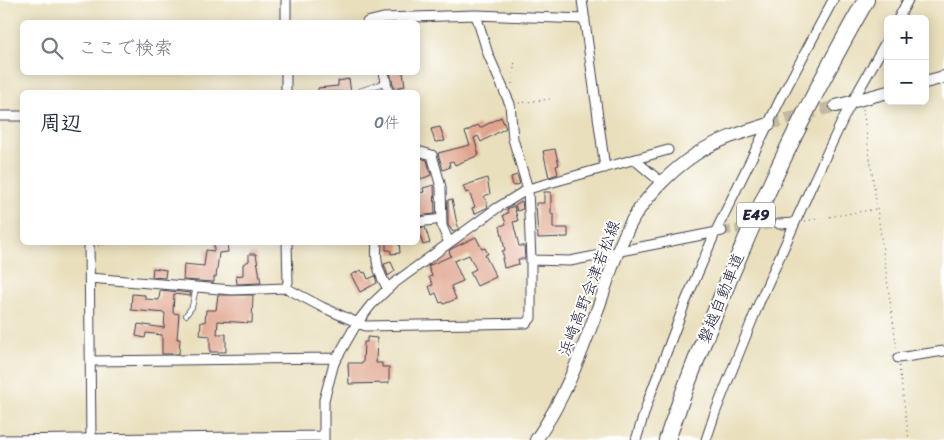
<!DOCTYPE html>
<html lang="ja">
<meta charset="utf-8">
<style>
body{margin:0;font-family:Sriracha,"Klee One",sans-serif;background:#f2f2f3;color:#1f2937}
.controls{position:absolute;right:15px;top:15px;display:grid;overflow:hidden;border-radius:8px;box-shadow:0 2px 12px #0003}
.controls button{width:45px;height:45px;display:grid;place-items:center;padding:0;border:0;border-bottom:1px solid #e0e1e3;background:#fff;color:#1f2937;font:25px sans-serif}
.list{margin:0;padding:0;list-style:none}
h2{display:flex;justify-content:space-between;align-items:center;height:65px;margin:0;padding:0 20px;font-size:21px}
h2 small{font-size:16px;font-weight:400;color:#747a83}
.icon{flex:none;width:28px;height:28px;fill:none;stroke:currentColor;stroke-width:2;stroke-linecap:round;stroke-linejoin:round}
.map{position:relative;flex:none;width:944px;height:440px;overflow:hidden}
.search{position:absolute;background:#fff;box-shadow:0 2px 12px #0003;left:20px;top:20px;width:400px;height:55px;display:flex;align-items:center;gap:12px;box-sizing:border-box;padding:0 18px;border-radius:8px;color:#747a83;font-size:19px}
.panel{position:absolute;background:#fff;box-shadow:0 2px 12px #0003;left:20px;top:90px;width:400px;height:155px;border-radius:8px}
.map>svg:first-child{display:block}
.building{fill:#e0a48c}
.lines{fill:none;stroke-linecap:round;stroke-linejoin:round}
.street-tunnel{stroke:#c1b9a2;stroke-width:9;stroke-dasharray:9 4.5;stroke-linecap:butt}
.secondary-tunnel{stroke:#c1b9a2;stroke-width:12;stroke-dasharray:12 6;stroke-linecap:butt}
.lane-casing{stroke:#403e4e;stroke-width:6}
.street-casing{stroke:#403e4e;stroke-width:11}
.secondary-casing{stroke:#403e4e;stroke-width:14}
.highway-casing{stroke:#403e4e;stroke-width:18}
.path{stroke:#403e4e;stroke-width:1;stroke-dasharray:1 4;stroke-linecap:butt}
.lane{stroke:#fff;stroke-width:4.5}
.street{stroke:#fff;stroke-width:9}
.secondary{stroke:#fff;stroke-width:12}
.highway{stroke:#fff;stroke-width:16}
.labels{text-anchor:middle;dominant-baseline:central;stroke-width:4;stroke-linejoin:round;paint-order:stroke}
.shield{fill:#fff;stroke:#646476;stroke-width:1}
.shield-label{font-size:15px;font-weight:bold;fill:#22223b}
.street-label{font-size:16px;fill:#22223b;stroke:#fff}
</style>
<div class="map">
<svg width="944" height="440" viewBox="0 0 944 440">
<rect width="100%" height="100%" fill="#fff"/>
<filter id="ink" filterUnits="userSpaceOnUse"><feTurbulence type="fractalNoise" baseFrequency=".02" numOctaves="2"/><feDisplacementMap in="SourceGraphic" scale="10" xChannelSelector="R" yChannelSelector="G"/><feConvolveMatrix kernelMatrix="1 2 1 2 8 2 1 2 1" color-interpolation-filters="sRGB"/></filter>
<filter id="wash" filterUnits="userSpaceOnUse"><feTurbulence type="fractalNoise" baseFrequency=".0096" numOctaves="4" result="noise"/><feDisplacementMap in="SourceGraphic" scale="20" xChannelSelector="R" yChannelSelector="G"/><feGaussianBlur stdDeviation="1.12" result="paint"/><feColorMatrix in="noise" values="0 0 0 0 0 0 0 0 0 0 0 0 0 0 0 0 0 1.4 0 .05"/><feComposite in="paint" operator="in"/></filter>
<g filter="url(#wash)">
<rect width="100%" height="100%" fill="#e9dfbc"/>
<g id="blocks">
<!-- building -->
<path class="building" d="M390 72H403L405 86 394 88Z
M349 79 351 92H318V88L338 86V81Z
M501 117 506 128 481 142 478 136 474 138 479 155 455 165 453 161 449 162 450 167 443 170 438 153 470 145 465 132 467 131 478 125 480 128Z
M440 127 445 141 435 142 431 129Z
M555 149 559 165 556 166 558 174 549 177 543 151Z
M420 158 427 160 431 175 421 179 418 159Z
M517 175 520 184 513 186 511 177Z
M487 178 490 194 484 196 488 207 474 214 472 208 475 207 469 192 466 193 463 186Z
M434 185 435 214 418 216V193L424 192 423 188Z
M544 192H551V214H553V228H568V237L538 238 536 203H544Z
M452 199 457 224 459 228 453 232 448 225V200Z
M522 201 523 209 517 211 515 205Z
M514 206 518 221 513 222 519 246H524L525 259H518L519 264 504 268 502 258H504L502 251 505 250 500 226 506 224 503 215 508 213 507 209Z
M425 227 430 243 423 245 418 228Z
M476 237 482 249 485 248 488 254 485 255 496 277 477 286 470 272 476 269 469 255 454 261 463 281 451 286 456 299 444 304 443 302 440 303 436 293 432 295 429 286 433 285 429 277 432 276 428 266 451 256 449 251 453 248Z
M214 242H227L228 252 219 253 216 277H214V282L183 280 184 264 204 266 206 250 214 251Z
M386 242H399L400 253 391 254 390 250H386Z
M249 254H256L261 283 237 284 236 276 243 275V264L249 261Z
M391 262 395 271 388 276 384 264Z
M153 268 166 270 165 278 152 277Z
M361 270 363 273 365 272 368 279 375 276 377 283 360 292 351 275Z
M160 290 191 293 190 296 174 294 173 313 179 314 177 339H180L179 354H162V335L146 333 145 338 136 336 138 324 164 328 165 313 131 310 132 294 145 295V299L159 300Z
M218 295H253L252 323 218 321 217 334H226V352H210V336L200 335 201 322H205L206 310H216Z
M367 337 377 338 376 363H382V367H389V383L349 384 348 363H363L364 342H367Z"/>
</g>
</g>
<g filter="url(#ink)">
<use href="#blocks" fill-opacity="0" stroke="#403e4e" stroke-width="1"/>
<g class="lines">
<!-- street-tunnel -->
<path class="street-tunnel" d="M722 231 779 224"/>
<!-- secondary-tunnel -->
<path class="secondary-tunnel" d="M769 124 836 106"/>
<!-- lane casing -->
<g class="lane-casing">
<path id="lane" d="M360 91 386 82
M186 315 192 307 196 287"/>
</g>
<!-- street casing -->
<g class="street-casing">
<path id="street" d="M286 0V22
M582 0 605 168
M898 19 908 0
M367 22 383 18 476 15 585 19
M384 72 388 92
M286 92V72
M0 116H22
M418 151 432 155 441 187 442 226 449 243
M635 160 662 183
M418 222 442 219
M779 224 795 223
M89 242 91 439
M377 242C375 262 378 272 388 289
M531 260 570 261 722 231
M90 278 232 290 286 288 322 307 365 326 526 323 531 318V260L528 189 513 139 510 104 488 54 476 15
M286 288 288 282 287 242
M898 358 944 351
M91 361 336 358
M0 440 324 436
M324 440V400L334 363 357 323 371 305 393 284 497 208 528 189 668 150
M636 440 648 401 685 303 715 233 781 98 833 0
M706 440 715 413 759 303 811 187 846 113 888 38"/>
</g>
<!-- secondary casing -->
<g class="secondary-casing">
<path id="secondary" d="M925 82 944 77
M836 106 888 92
M536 440C566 397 583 348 601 300 610 272 619 244 633 219 648 194 672 170 696 154 718 139 744 132 769 124"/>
</g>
<!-- highway casing -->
<g class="highway-casing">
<path id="highway" d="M667 440C682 395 699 352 717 308 760 203 809 99 866 0"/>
</g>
<!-- path -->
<path class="path" d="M512 84 515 60
M519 103 550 99
M863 109 897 350
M785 113 789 112
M805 221 876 209
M98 246 117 242
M899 366 909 440"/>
<!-- lane -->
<use href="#lane" class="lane"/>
<!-- street -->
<use href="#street" class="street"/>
<!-- secondary -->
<use href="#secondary" class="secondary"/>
<!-- highway -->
<use href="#highway" class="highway"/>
</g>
</g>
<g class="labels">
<!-- shield labels -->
<rect class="shield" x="737" y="202.5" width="38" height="25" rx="4"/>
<g class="shield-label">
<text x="756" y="215">E49</text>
</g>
<!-- street labels -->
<g class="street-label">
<text transform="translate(589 288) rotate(-69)">浜崎高野会津若松線</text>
<text transform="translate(721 298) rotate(-68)">磐越自動車道</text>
</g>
</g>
</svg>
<div class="controls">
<button>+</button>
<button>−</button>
</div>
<div class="search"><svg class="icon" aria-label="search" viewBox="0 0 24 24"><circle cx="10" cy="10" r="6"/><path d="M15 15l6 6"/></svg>ここで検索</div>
<section class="panel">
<h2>周辺<small>0件</small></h2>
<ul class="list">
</ul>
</section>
</div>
